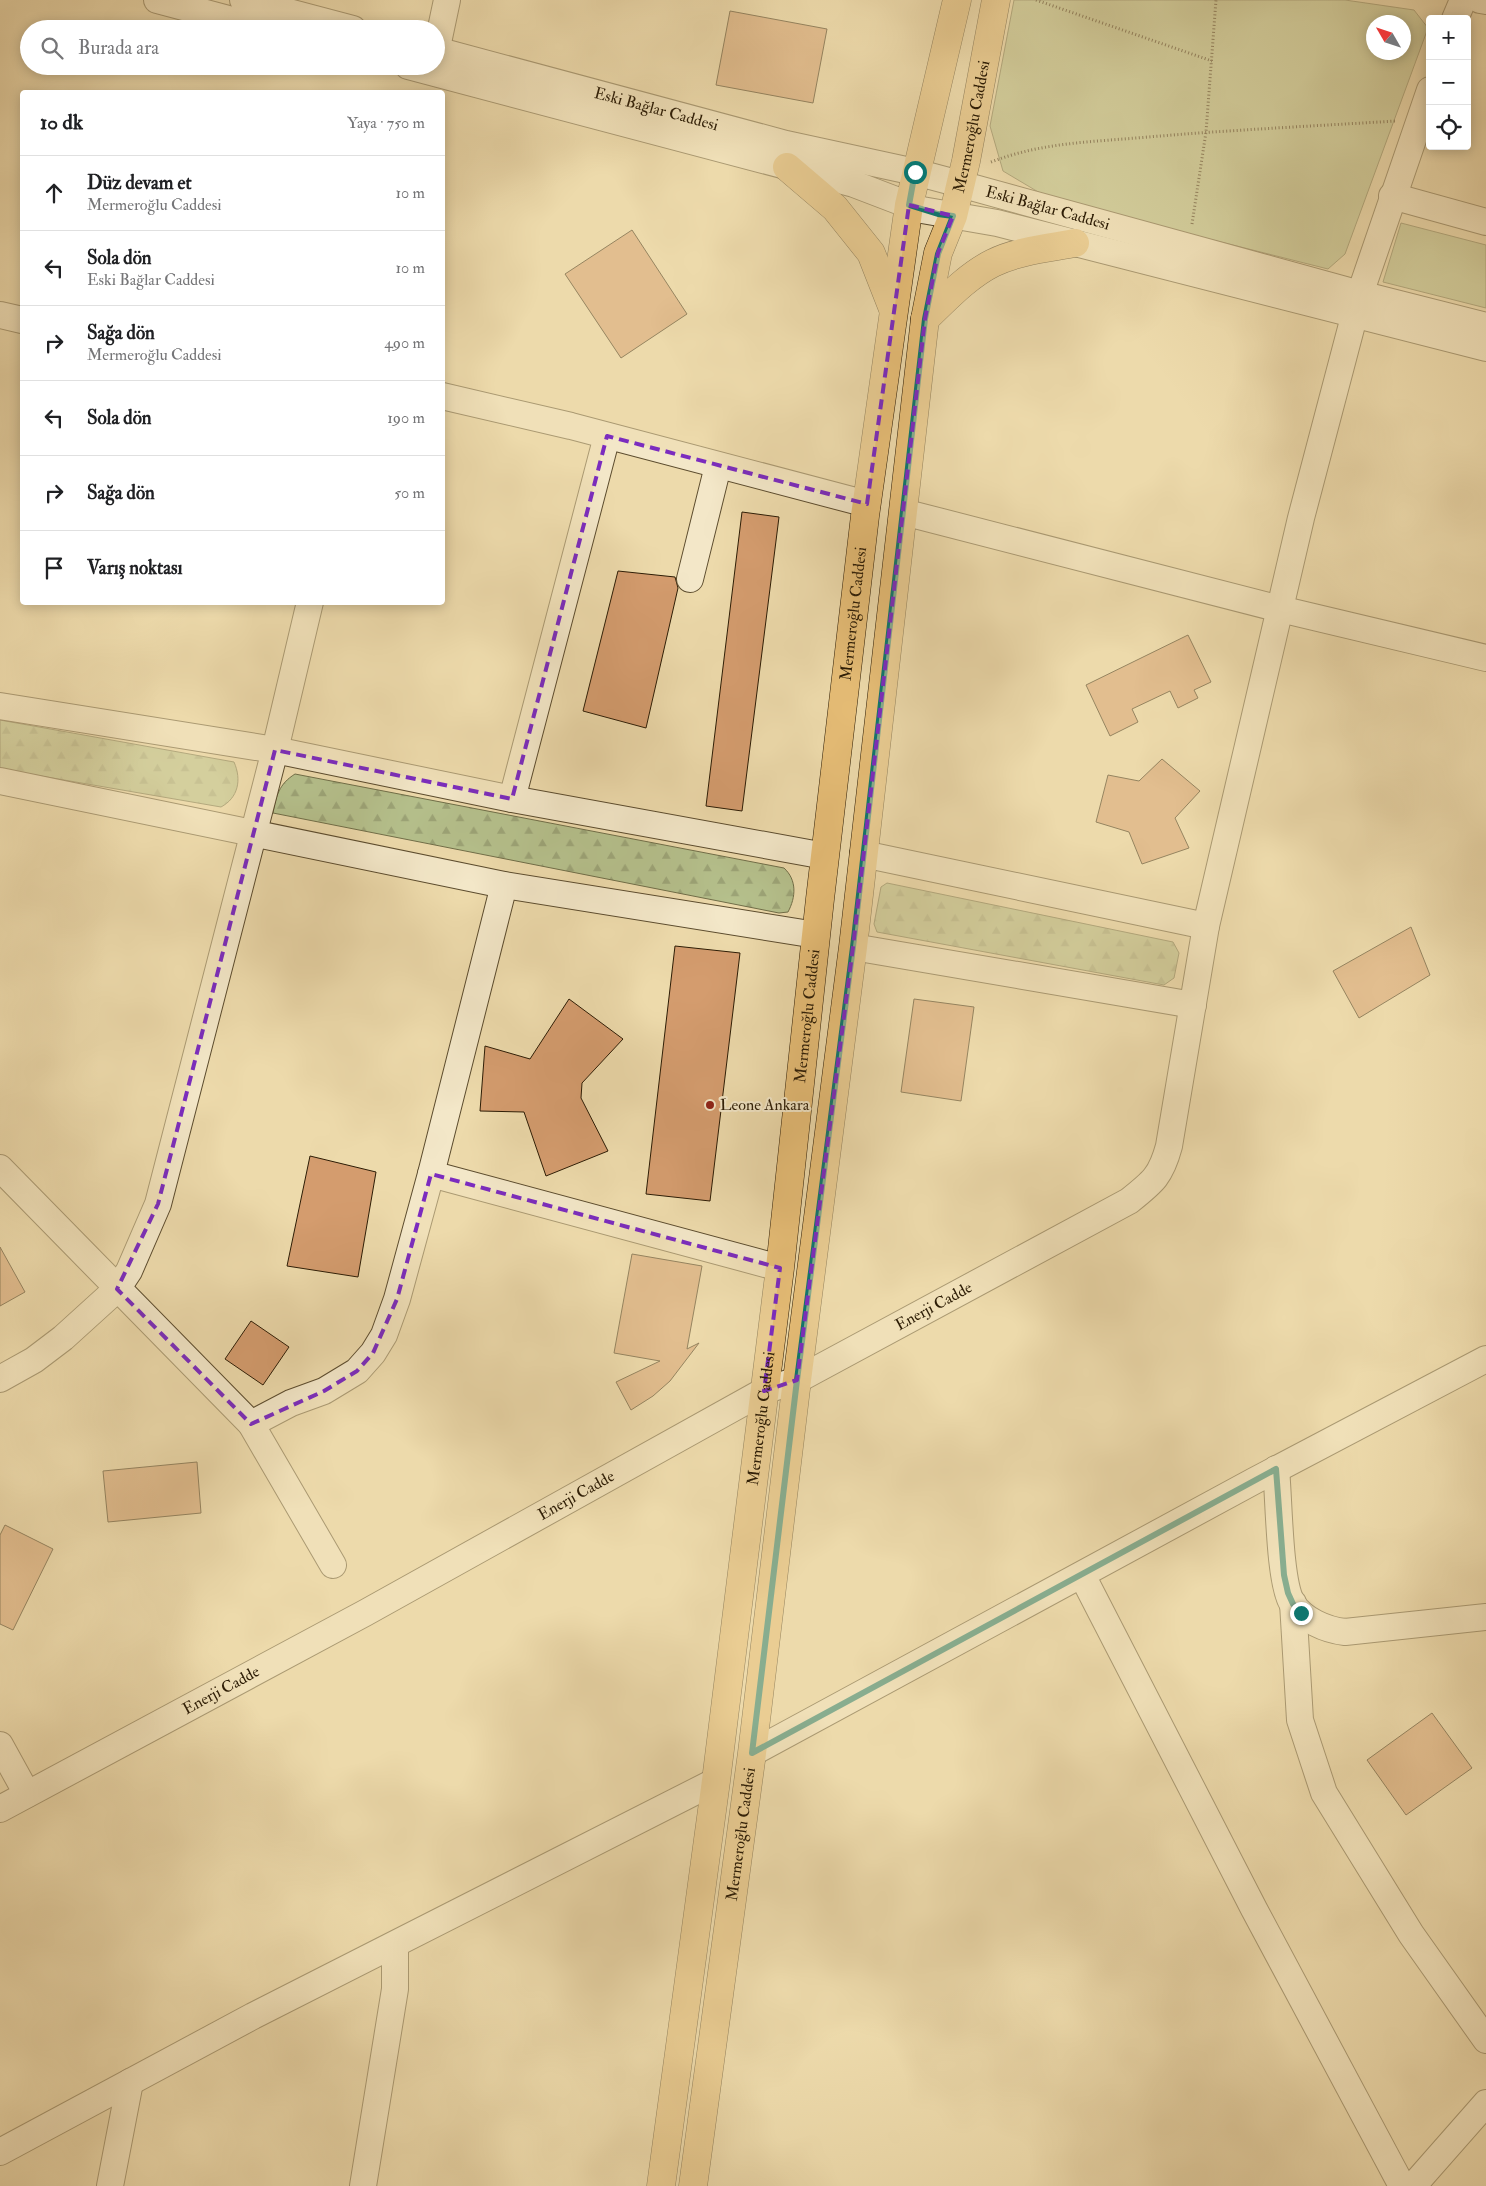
<!DOCTYPE html>
<html lang="tr">
<meta charset="utf-8">
<style>
body{margin:0;font-family:"IM FELL Double Pica",serif;background:#f2f2f2;color:#202124}
.controls{position:absolute;right:15px;top:15px;display:grid;overflow:hidden;border-radius:5px;box-shadow:0 2px 12px #0003}
.controls button{width:45px;height:45px;display:grid;place-items:center;padding:0;border:0;border-bottom:1px solid #e0e0e0;background:#fff;color:#202124;font:25px sans-serif}
.compass{position:absolute;left:1366px;top:15px;width:45px;height:45px;border-radius:50%;background:#fff;box-shadow:0 2px 12px #0003;rotate:309deg}
.stop{position:absolute;width:15px;height:15px;margin:-11px;border:4px solid #0f766e;border-radius:50%;background:#fff}
.stop.end{background:#0f766e;border-color:#fff;box-shadow:0 1px 5px #0008}
.list{margin:0;padding:0;list-style:none}
h2{display:flex;justify-content:space-between;align-items:center;height:65px;margin:0;padding:0 20px;font-size:21px}
h2 small{font-size:16px;font-weight:400;color:#757577}
.list li{display:grid;grid-template-columns:32px 1fr auto;gap:15px;align-items:center;box-sizing:border-box;height:75px;padding:0 20px;border-top:1px solid #e0e0e0}
.list b{display:block;font-size:19px;white-space:nowrap}
.list p{margin:0;font-size:16px;white-space:nowrap;color:#757577}
.list em{font-size:16px;font-style:normal;color:#757577}
.icon{flex:none;width:28px;height:28px;fill:none;stroke:currentColor;stroke-width:2;stroke-linecap:round;stroke-linejoin:round}
.map{position:relative;flex:none;width:1486px;height:2186px;overflow:hidden}
.search{position:absolute;background:#fff;box-shadow:0 2px 12px #0003;left:20px;top:20px;width:425px;height:55px;display:flex;align-items:center;gap:12px;box-sizing:border-box;padding:0 18px;border-radius:28px;color:#757577;font-size:19px}
.panel{position:absolute;background:#fff;box-shadow:0 2px 12px #0003;left:20px;top:90px;width:425px;height:515px;border-radius:5px}
.map>svg:first-child{display:block}
.green{fill:#b5c08c;stroke:#706e48;fill-rule:evenodd}
.forest{fill:url(#forest-firs);stroke:#706e48}
.building{fill:#d49c6e;stroke:#2c1c05}
.lines{fill:none;stroke-linecap:round;stroke-linejoin:round}
.minor-casing{stroke:#5c4c2e;stroke-width:28}
.major-casing{stroke:#2c1c05;stroke-width:29}
.path{stroke:#2c1c05;stroke-width:3;stroke-dasharray:1 2.5;stroke-linecap:butt}
.minor{stroke:#f3e7c8;stroke-width:26}
.major{stroke:#e6bd76;stroke-width:28}
.route{stroke:#0f766e;stroke-width:6}
.marked{fill:none;stroke:#7b2cbf;stroke-width:4;stroke-dasharray:10 6;stroke-linejoin:round}
.poi-dot{fill:#8f2418;stroke:#f3e7c8;stroke-width:2}
.labels{text-anchor:middle;dominant-baseline:central;stroke-width:4;stroke-linejoin:round;paint-order:stroke}
.street-label{font-size:16px;fill:#2c1c05;stroke:#f3e7c8}
.poi-label{font-size:16px;fill:#2c1c05;stroke:#f3e7c8;text-anchor:start}
</style>
<div class="map">
<svg width="1486" height="2186" viewBox="0 0 1486 2186">
<defs>
<pattern id="forest-firs" width="22" height="20" patternUnits="userSpaceOnUse" patternTransform="scale(1.25)"><rect width="22" height="20" fill="#b5c08c"/><path d="M5 1l3.5 6h-7zM16 11l3.5 6h-7z" fill="#9ca477"/></pattern>
</defs>
<rect width="100%" height="100%" fill="#eddaab"/>
<filter id="stains"><feTurbulence type="fractalNoise" baseFrequency=".004" numOctaves="4"/><feColorMatrix values="0 0 0 0 .2 0 0 0 0 .09 0 0 0 0 .02 0 0 0 .5 -.17"/></filter>
<radialGradient id="worn" r=".72"><stop offset=".6" stop-color="#630" stop-opacity="0"/><stop offset="1" stop-color="#630" stop-opacity=".3"/></radialGradient>
<!-- green -->
<path class="green" d="M1014 0H1345L1414 10 1428 28 1345 254 1328 269 1050 199 1003 171 990 126ZM1374 22H1404V52H1374Z
M1401 223 1486 245V308L1383 282Z"/>
<!-- forest -->
<path class="forest" d="M0 720 234 762C242 780 238 798 221 807L0 769Z
M295 774 784 868C797 880 796 897 788 912L779 913 273 813C276 796 279 784 295 774Z
M887 883 1173 942 1179 953 1174 978 1164 985 877 932 874 924 881 887Z"/>
<!-- building -->
<path class="building" d="M730 11 827 29 813 103 716 85Z
M632 230 687 314 621 358 565 274Z
M742 512 779 517 742 811 706 806Z
M618 571 675 577 678 588 646 728 583 711Z
M1188 635 1211 682 1194 690 1198 698 1178 708 1170 691 1132 709 1138 722 1110 736 1086 685Z
M1162 759 1200 791 1175 818 1189 848 1142 864 1129 832 1096 822 1108 775 1139 781Z
M1411 927 1430 975 1359 1018 1333 971Z
M675 946 740 953 710 1201 646 1194Z
M569 999 623 1039 582 1083 581 1098 608 1151 546 1176 524 1112 480 1111 485 1046 530 1059Z
M914 999 974 1007 961 1101 901 1092Z
M310 1156 376 1172 358 1277 287 1266Z
M0 1247 25 1292 0 1306Z
M632 1254 702 1266 687 1349 699 1343 670 1381 653 1396 631 1410 616 1382 660 1361 614 1353Z
M251 1321 289 1347 263 1385 225 1359Z
M197 1462 201 1513 108 1522 103 1471Z
M5 1525 53 1549 13 1630 0 1624V1535Z
M1432 1713 1472 1768 1406 1815 1367 1760Z"/>
<g class="lines">
<!-- minor casing -->
<g class="minor-casing">
<g id="minor">
<path d="M157 0 266 29"/>
<path d="M243 0 353 29"/>
<path d="M1480 0 1486 1"/>
<path d="M1455 19 1463 0"/>
<path id="s1" d="M436 50 786 144 915 172 960 184 1360 294 1486 326"/>
<path d="M436 52 447 0"/>
<path d="M408 66 854 184 922 210 997 223 1486 348"/>
<path d="M1392 196 1486 222"/>
<path d="M0 315 22 320"/>
<path d="M442 396 571 426 867 504"/>
<path d="M903 512 1280 609 1486 658"/>
<path d="M690 579 718 466"/>
<path d="M0 706 275 750 512 799 825 856"/>
<path d="M0 781 504 885 816 935"/>
<path d="M512 799 607 436"/>
<path d="M863 854 1206 926"/>
<path d="M853 947 1193 1005"/>
<path d="M0 1168 251 1424 333 1565"/>
<path d="M431 1174 780 1268"/>
<path d="M0 1379 34 1360 63 1338 117 1289 129 1271 158 1204 275 750 310 602"/>
<path d="M251 1424 291 1403 324 1391 357 1371 373 1353 384 1335 397 1299 431 1174 504 885"/>
<path d="M1276 1469C1279 1498 1279 1581 1292 1603 1303 1620 1326 1630 1345 1632L1486 1617"/>
<path d="M1082 1575 1254 1909 1402 2186"/>
<path d="M1293 1603 1300 1720 1324 1793 1411 1934 1486 2040"/>
<path d="M0 1745 27 1794"/>
<path d="M752 1753 1254 1481 1486 1359"/>
<path id="s2" d="M0 1809 365 1613 764 1391 797 1380 1129 1201C1153 1182 1161 1176 1169 1146L1206 926 1301 518 1360 294 1430 90"/>
<path d="M0 2152 253 2016 716 1781"/>
<path d="M110 2186 130 2082"/>
<path d="M363 2186 395 1989V1945"/>
<path d="M1413 2186 1486 2103"/>
</g>
</g>
<!-- major casing -->
<g class="major-casing">
<g id="major">
<path d="M787 167 835 208 871 253 893 309"/>
<path d="M925 319C946 299 967 276 993 263 1017 251 1048 248 1075 243"/>
<path id="s3" d="M661 2186 716 1781 780 1268 820 899 865 516 909 205 957 0"/>
<path id="s4" d="M693 2186 752 1753 797 1380 853 947 925 319 938 253 953 216 966 161 996 0"/>
</g>
</g>
<!-- path -->
<path class="path" d="M1036 0 1212 61
M991 162C1043 142 1093 142 1148 137 1231 130 1313 126 1396 121
M1192 224 1206 132 1216 0"/>
<!-- minor -->
<use href="#minor" class="minor"/>
<!-- major -->
<use href="#major" class="major"/>
</g>
<g class="lines">
<!-- route -->
<path class="route" d="M915 172 909 205 938 214 953 216 938 254 925 319 853 947 797 1380 752 1753 1276 1469 1284 1575 1288 1593 1293 1604 1301 1613"/>
</g>
<!-- marked area -->
<path d="M0 0H1486V2186H0ZM909 205 953 216 938 253 925 319 853 947 797 1380 764 1391 780 1268 431 1174 397 1299 373 1353 357 1371 324 1391 251 1424 117 1289 158 1204 275 750 512 799 607 436 867 504Z" fill="#eddaab" fill-opacity=".55" fill-rule="evenodd"/>
<path class="marked" d="M909 205 953 216 938 253 925 319 853 947 797 1380 764 1391 780 1268 431 1174 397 1299 373 1353 357 1371 324 1391 251 1424 117 1289 158 1204 275 750 512 799 607 436 867 504Z"/>
<!-- markers -->
<circle class="poi-dot" cx="710" cy="1105" r="5"/>
<g class="labels">
<!-- street labels -->
<g class="street-label">
<text stroke="none"><textPath href="#s1" startOffset="228">Eski Bağlar Caddesi</textPath></text>
<text stroke="none"><textPath href="#s4" startOffset="2080">Mermeroğlu Caddesi</textPath></text>
<text stroke="none"><textPath href="#s1" startOffset="632">Eski Bağlar Caddesi</textPath></text>
<text stroke="none"><textPath href="#s3" startOffset="1584">Mermeroğlu Caddesi</textPath></text>
<text stroke="none"><textPath href="#s3" startOffset="1179">Mermeroğlu Caddesi</textPath></text>
<text stroke="none"><textPath href="#s2" startOffset="1061">Enerji Cadde</textPath></text>
<text stroke="none"><textPath href="#s3" startOffset="774">Mermeroğlu Caddesi</textPath></text>
<text stroke="none"><textPath href="#s2" startOffset="656">Enerji Cadde</textPath></text>
<text stroke="none"><textPath href="#s2" startOffset="251">Enerji Cadde</textPath></text>
<text stroke="none"><textPath href="#s4" startOffset="355">Mermeroğlu Caddesi</textPath></text>
</g>
<!-- poi labels -->
<g class="poi-label">
<text x="720" y="1105">Leone Ankara</text>
</g>
</g>
<rect width="100%" height="100%" filter="url(#stains)"/>
<rect width="100%" height="100%" fill="url(#worn)"/>
</svg>
<div class="controls">
<button>+</button>
<button>−</button>
<button><svg class="icon" aria-label="locate" viewBox="0 0 24 24"><circle cx="12" cy="12" r="6"/><path d="M12 2v4M12 18v4M2 12h4M18 12h4"/></svg></button>
</div>
<svg class="compass" viewBox="-18 -18 36 36"><path d="M0-13l5 13h-10z" fill="#e53935"/><path d="M0 13l5-13h-10z" fill="#757577"/></svg>
<div class="stop" style="left:915px;top:172px"></div>
<div class="stop end" style="left:1301px;top:1613px"></div>
<div class="search"><svg class="icon" aria-label="search" viewBox="0 0 24 24"><circle cx="10" cy="10" r="6"/><path d="M15 15l6 6"/></svg>Burada ara</div>
<section class="panel">
<h2>10 dk<small>Yaya · 750 m</small></h2>
<ul class="list">
<li><svg class="icon" aria-label="ahead" viewBox="0 0 24 24"><path d="M12 20V5M6 11l6-6 6 6"/></svg><div><b>Düz devam et</b><p>Mermeroğlu Caddesi</p></div><em>10 m</em></li>
<li><svg class="icon" aria-label="left" viewBox="0 0 24 24"><path d="M17 20v-9H6M10 6l-5 5 5 5"/></svg><div><b>Sola dön</b><p>Eski Bağlar Caddesi</p></div><em>10 m</em></li>
<li><svg class="icon" aria-label="right" viewBox="0 0 24 24"><path d="M7 20v-9h11M14 6l5 5-5 5"/></svg><div><b>Sağa dön</b><p>Mermeroğlu Caddesi</p></div><em>490 m</em></li>
<li><svg class="icon" aria-label="left" viewBox="0 0 24 24"><path d="M17 20v-9H6M10 6l-5 5 5 5"/></svg><div><b>Sola dön</b></div><em>190 m</em></li>
<li><svg class="icon" aria-label="right" viewBox="0 0 24 24"><path d="M7 20v-9h11M14 6l5 5-5 5"/></svg><div><b>Sağa dön</b></div><em>50 m</em></li>
<li><svg class="icon" aria-label="arrive" viewBox="0 0 24 24"><path d="M6 21V4h12l-3 4 3 4H6"/></svg><div><b>Varış noktası</b></div></li>
</ul>
</section>
</div>
